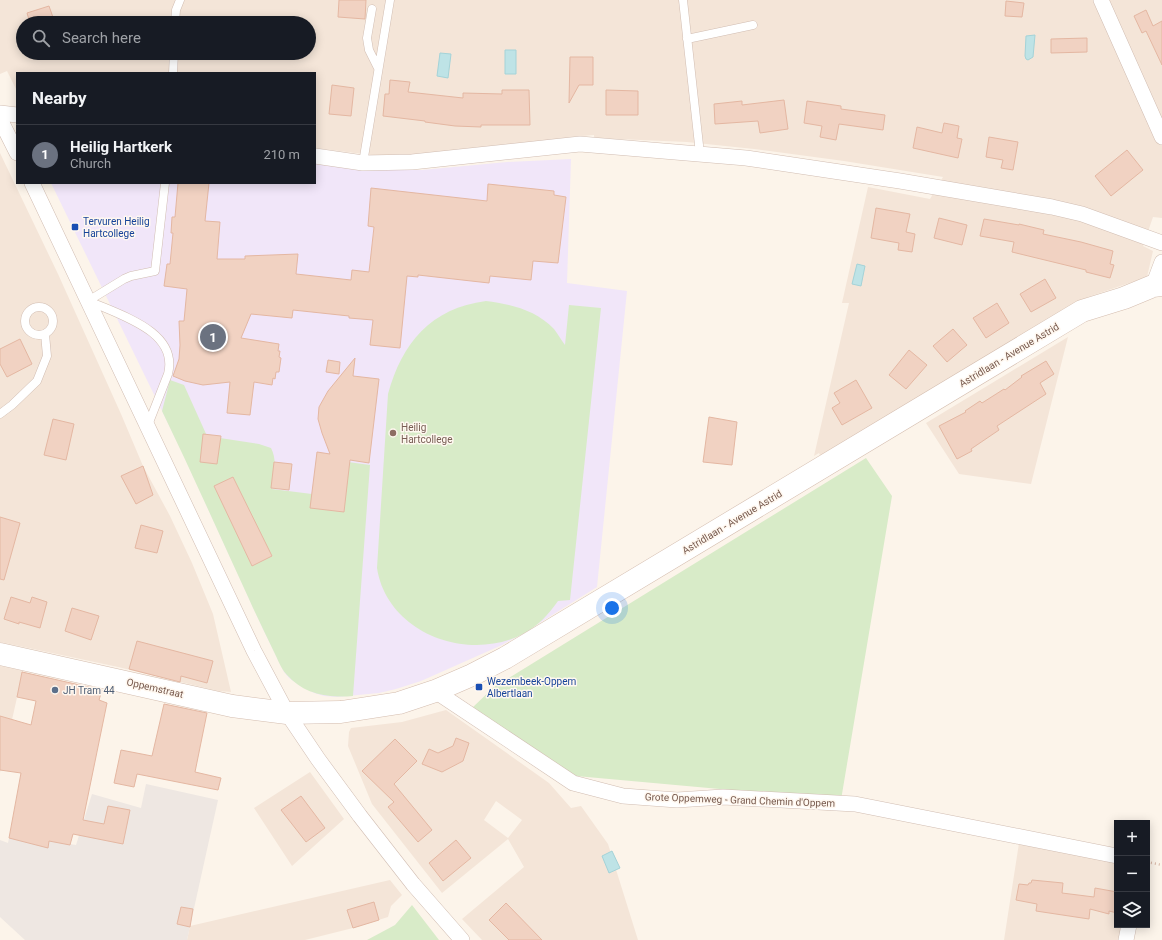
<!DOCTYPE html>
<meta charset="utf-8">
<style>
body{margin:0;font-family:Roboto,sans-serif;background:#20242c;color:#f1f3f6}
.controls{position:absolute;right:12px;bottom:12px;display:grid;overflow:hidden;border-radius:0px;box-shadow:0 2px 10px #0003}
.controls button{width:36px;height:36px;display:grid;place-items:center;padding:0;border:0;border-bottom:1px solid #363941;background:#171b24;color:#f1f3f6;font:20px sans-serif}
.you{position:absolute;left:612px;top:608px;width:14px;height:14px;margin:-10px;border:3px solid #fff;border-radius:50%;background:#1a73e8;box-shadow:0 0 0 6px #1a73e833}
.badge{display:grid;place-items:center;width:26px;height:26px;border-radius:50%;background:#e36952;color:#fff;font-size:13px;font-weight:700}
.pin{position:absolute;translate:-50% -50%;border:2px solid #fff;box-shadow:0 1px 4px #0006}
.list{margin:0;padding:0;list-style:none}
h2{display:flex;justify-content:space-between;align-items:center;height:52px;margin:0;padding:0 16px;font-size:17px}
h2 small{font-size:13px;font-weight:400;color:#9ea1a6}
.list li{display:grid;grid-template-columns:26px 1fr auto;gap:12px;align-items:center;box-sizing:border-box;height:60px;padding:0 16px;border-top:1px solid #363941}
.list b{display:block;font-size:15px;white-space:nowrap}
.list p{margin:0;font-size:13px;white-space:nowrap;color:#9ea1a6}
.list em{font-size:13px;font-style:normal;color:#9ea1a6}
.icon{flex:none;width:22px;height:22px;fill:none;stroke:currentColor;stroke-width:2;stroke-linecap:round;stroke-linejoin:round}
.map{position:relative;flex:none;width:1162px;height:940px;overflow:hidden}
.search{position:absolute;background:#171b24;box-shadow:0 2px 10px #0003;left:16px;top:16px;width:300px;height:44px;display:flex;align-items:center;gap:10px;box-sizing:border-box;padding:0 14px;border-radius:22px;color:#9ea1a6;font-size:15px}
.panel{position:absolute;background:#171b24;box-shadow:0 2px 10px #0003;left:16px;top:72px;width:300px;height:112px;border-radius:0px}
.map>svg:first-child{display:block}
.residential{fill:#f4e5d8;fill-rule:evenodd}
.industrial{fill:#eee7e2}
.education{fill:#f1e6f9}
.green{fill:#d8ebc8}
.water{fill:#bee3e6;stroke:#a4d3d8}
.building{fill:#f1d2c2;stroke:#e4b7a2}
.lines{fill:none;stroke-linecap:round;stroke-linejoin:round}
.lane-casing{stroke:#d1bdb2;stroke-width:9}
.street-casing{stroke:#d1bdb2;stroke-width:16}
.secondary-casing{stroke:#d4bdaf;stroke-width:23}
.path{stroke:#d7b5a4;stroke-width:2.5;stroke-dasharray:1 3;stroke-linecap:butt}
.lane{stroke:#fff;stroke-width:8}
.street{stroke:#fff;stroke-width:15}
.secondary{stroke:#fff;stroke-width:22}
.transit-dot{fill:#1a4fb4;stroke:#fff8f0;stroke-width:1.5}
.education-dot{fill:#8d6e63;stroke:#fff8f0;stroke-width:1.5}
.service-dot{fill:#5c6f8a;stroke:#fff8f0;stroke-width:1.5}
.labels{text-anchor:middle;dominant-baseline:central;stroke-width:3;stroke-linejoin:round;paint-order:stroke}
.transit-label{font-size:10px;fill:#164399;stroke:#fff8f0;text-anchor:start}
.street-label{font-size:10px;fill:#77594d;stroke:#fff8f0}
.education-label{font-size:10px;fill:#785e54;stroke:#fff8f0;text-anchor:start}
.service-label{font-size:10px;fill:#4e5e75;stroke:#fff8f0;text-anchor:start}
</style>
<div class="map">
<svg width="1162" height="940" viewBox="0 0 1162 940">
<rect width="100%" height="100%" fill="#fcf4ea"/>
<!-- residential -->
<path class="residential" d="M0 0H1162V218L1153 217 1143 246 1153 251 1147 277 1088 297 821 457 819 453 814 456 849 303H842L868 187 930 199 943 177 844 161 754 149 687 142 594 138V135L570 137 568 139 408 156 371 155 315 148V73H17V91L7 71 0 74ZM23 23H309V53H23Z
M0 153 58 274 121 414 143 466 170 516 192 563 213 614 231 692 218 691 118 667 0 642Z
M1068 337 1031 484 959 474 926 423Z
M0 666 23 671 0 773Z
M446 710 549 783 571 808 581 806 608 844 638 940H482L462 919 524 867 508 839 442 893 372 804 348 746 349 732 351 728 402 722ZM496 801 522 820 508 838 484 820Z
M310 772 344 819 292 866 254 808Z
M1019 843 1117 862V925H1124L1121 940H1004Z
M390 880 402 895 391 906 388 917 353 928 305 940H187L190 926Z"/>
<!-- industrial -->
<path class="industrial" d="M146 784 218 800 187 940H25L0 917V840L8 843 9 838 43 840 76 845 92 794 141 808Z"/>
<!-- education -->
<path class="education" d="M571 159 567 283 627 291 597 587 522 634 502 645 421 681 396 689 379 693 337 697 324 696 314 693 299 685 289 678 284 672 263 629 183 454 51 183H315V164L358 169 422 170 507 162Z"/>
<!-- green -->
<path class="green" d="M486 301C510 304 536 310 554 329 558 334 561 340 565 345L569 305 601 308 570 600 558 601C549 614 538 626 523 634 468 663 387 633 377 568L388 394C402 343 431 308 486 301Z
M170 380 184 385 207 436 259 444 271 448C278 461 273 476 272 489L312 494 348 462 370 465 353 696C330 698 306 695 289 677 282 671 279 662 275 654 266 635 257 617 249 599 220 536 192 473 162 411Z
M866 458 892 496 841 800 576 776 472 708 494 687Z
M412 905 439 940H367L395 925Z"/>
<!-- water -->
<path class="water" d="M1035 35 1033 57 1028 60 1026 59 1025 56 1026 36Z
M505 50H516V74H505Z
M440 53 451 54 448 78 437 76Z
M857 264 865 266 861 286 852 284Z
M612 851 620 868 609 873 602 856Z"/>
<!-- building -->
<path class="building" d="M339 0H366L365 19 338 17Z
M1006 1 1024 3 1022 17 1005 16Z
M49 6 55 23H30L27 13Z
M1146 10 1153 26 1162 21V65L1146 31 1142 33 1134 16Z
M1087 38V52L1051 53V39Z
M570 57H593V85H579L569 103Z
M390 80 410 82 408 92 463 98V93L502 94V90H529L530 125H481V127L455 126 425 122V121L383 116 385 94H389Z
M332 85 354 88 351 116 329 114Z
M606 90 638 91V115H606Z
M784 100 788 129 760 133 758 121 715 124 714 104 742 101V105Z
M807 101 841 106V109L885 115 883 130 839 124 836 140 820 137 822 126 804 123Z
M944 123 959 126 957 138 962 139 958 158 913 148 917 127 942 133Z
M989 137 1018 142 1013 170 1001 168 1003 160 986 157Z
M1127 150 1143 170 1111 196 1095 176Z
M178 183H209L205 221 220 222 217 259H245V256L298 254 296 274 351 280 352 270 369 272 374 227 368 226 371 188 487 201 488 184 554 191V195L566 197 558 263 533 261 531 280 490 276 489 283 418 275V277L407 276 400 348 370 345 373 320 349 318V316L293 310 292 318 251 314 241 338 279 344 278 351H280L279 357 281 358 279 372H276L275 379 273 378 272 385 254 382 250 415 227 413 230 382 203 385 185 381 173 376 179 359 180 345 179 321H184L187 289 164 286 167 264H170L173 233H171L172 217H175Z
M876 208 910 214 906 232 915 234 912 252 898 250 899 243 871 238Z
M939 218 967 225 962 245 934 238Z
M984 219 1019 225V224L1044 230 1043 234 1081 242 1113 251 1110 264 1114 265 1110 278 1086 272V270L1012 252 1014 242 980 236Z
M1045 279 1056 298 1031 312 1020 294Z
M997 303 1009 323 986 338 973 318Z
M953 329 967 345 947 362 933 346Z
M20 339 32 364 7 377 0 364V349Z
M909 350 927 365 906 389 889 375Z
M355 358 353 376 379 379 369 463 350 460 344 512 310 508 317 452 330 454 322 433 318 419 319 407 328 391Z
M328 360 340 362 339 374 326 372Z
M1046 361 1054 374 1040 383 1046 394 997 426 999 430 971 449 972 451 957 459 939 426 966 412 965 411 980 401 982 403 1004 389 1005 390 1022 377 1021 376Z
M856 380 872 408 842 425 832 408 840 403 834 393Z
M709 417 737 422 732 465 703 462Z
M53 419 74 424 66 460 44 455Z
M203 434 221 436 217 464 200 462Z
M274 462 292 464 289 490 271 488Z
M143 466 153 495 136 504 121 476Z
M233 477 272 556 252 566 214 486Z
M0 517 20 523 4 580 0 579Z
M141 525 163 531 157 553 135 548Z
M11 597 30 603 32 597 47 602 40 628 19 622V624L4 619Z
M72 608 99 616 91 640 65 631Z
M137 641 213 661 207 683 181 676 180 682 129 669Z
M22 672 102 690 99 700 107 703 83 820 104 824 108 806 130 810 123 844 73 834 70 845 49 841 48 848 9 838 21 773 0 770V716L31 725 36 701 17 697Z
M164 704 207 713 195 772 221 778 218 790 137 774 134 787 114 783 121 750 152 756Z
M456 738 469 743 463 761 442 772 422 764 429 749 438 753 453 746Z
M395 739 417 761 394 784 432 830 418 842 388 807 394 802 362 771Z
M301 796 325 828 306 842 281 810Z
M456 840 471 858 443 881 429 863Z
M1032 880 1063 883 1062 893 1094 897 1095 888 1117 892V913L1109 911V914L1090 909 1089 919 1036 911 1037 904 1016 900 1019 884 1028 885 1029 883H1031Z
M374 902 379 920 353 928 347 910Z
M506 903 542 940H509L489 920Z
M181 907 193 909 190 927 177 924Z"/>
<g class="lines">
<!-- lane casing -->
<g class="lane-casing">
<path id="lane" d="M683 0 700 154
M372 9 367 38 369 50 378 68
M175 23 176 10 180 0
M687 39 753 25
M173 73 174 53
M363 163 390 0
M88 301 124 279 131 276 155 271 165 183
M89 301C119 315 179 331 168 374L148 425
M25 321a14 14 0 1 1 28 0a14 14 0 1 1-28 0Z
M0 414 12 405 37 381 47 356 45 334"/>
</g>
<!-- street casing -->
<g class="street-casing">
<path id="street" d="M1101 0 1162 137
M0 113 17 115
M0 119 17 153
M315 156 363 163 412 162 580 144 746 158 900 181 1052 207 1082 214 1162 243
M32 183 254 651 287 713 318 759 360 816 413 884 462 940
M1153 286 1162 262
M435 691 573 783 623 796 677 800 723 797 855 804 1117 856
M1126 940 1129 925"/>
</g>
<!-- secondary casing -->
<g class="secondary-casing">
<path id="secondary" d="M0 654 232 706 287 713 341 712 399 703 435 691 472 675 505 658 1082 311 1124 298 1153 286 1162 285"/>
</g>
<!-- path -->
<path class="path" d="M1147 862 1162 865"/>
<!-- lane -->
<use href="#lane" class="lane"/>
<!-- street -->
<use href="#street" class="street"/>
<!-- secondary -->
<use href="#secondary" class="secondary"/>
</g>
<!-- markers -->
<g class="transit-dot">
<rect x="71" y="223" width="8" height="8" rx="2"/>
<rect x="475" y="683" width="8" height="8" rx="2"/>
</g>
<circle class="education-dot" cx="393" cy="433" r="4"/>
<circle class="service-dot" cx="55" cy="690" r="4"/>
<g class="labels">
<!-- transit labels -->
<g class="transit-label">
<text x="83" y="221">Tervuren Heilig<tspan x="83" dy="12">Hartcollege</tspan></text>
<text x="487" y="681">Wezembeek-Oppem<tspan x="487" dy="12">Albertlaan</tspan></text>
</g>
<!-- street labels -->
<g class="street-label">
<text transform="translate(1009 355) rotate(-31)">Astridlaan - Avenue Astrid</text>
<text transform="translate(732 522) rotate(-31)">Astridlaan - Avenue Astrid</text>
<text transform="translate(155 688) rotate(13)">Oppemstraat</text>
<text transform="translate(740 800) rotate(2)">Grote Oppemweg - Grand Chemin d'Oppem</text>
</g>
<!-- education labels -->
<g class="education-label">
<text x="401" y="427">Heilig<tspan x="401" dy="12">Hartcollege</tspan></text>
</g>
<!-- service labels -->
<g class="service-label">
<text x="63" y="690">JH Tram 44</text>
</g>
</g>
</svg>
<div class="controls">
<button>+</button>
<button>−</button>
<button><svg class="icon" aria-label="layers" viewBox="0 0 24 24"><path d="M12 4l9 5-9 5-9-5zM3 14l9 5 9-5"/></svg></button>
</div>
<div class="you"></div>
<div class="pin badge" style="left:213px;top:337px;background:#6b7280">1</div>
<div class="search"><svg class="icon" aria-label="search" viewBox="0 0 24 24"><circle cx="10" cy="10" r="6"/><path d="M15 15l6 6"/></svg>Search here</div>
<section class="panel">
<h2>Nearby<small></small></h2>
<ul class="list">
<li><span class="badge" style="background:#6b7280">1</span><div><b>Heilig Hartkerk</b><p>Church</p></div><em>210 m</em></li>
</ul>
</section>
</div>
